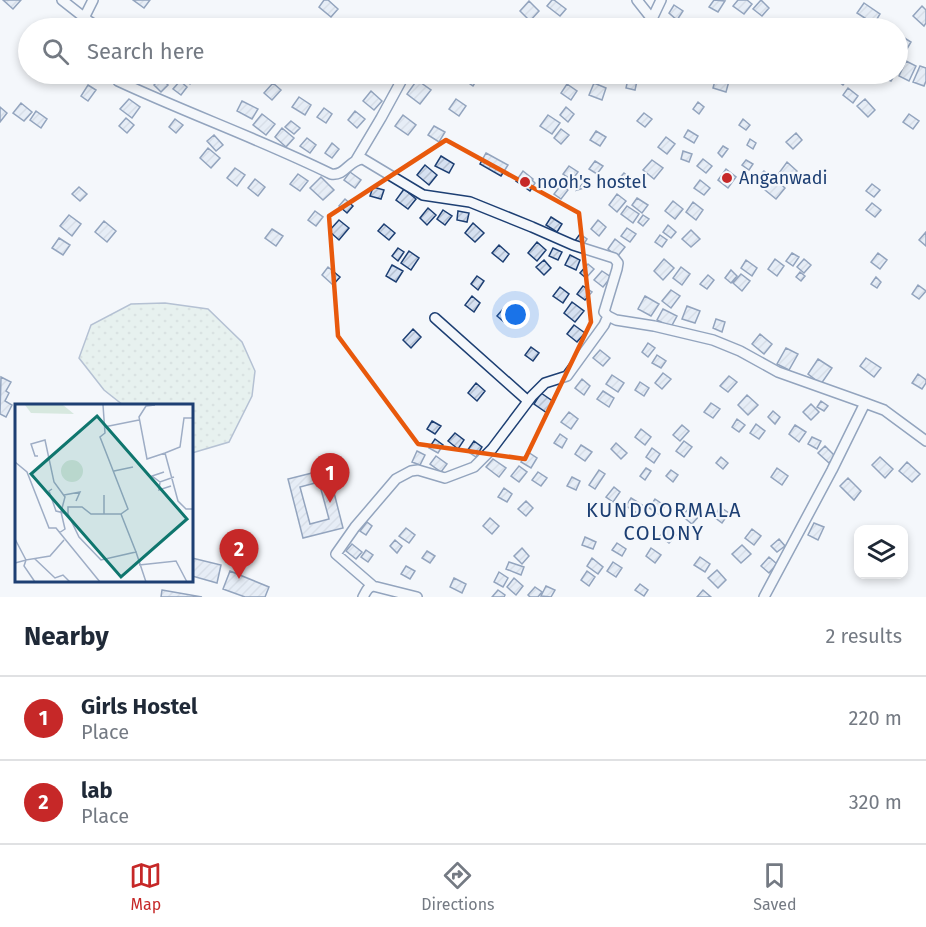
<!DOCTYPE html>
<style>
body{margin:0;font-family:"Fira Sans",sans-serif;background:#f6f6f7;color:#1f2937}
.controls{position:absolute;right:18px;bottom:18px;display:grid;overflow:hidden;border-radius:12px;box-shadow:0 3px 9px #0003}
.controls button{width:54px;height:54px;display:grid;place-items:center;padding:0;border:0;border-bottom:2px solid #e0e1e3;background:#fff;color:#1f2937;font:30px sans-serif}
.you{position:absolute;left:516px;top:315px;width:21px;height:21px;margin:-15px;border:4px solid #fff;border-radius:50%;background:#1a73e8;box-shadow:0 0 0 9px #1a73e833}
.badge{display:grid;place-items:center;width:39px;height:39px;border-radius:50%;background:#c62828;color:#fff;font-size:20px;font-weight:700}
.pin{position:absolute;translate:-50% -50px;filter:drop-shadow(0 2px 3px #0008)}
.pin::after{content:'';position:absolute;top:32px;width:21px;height:18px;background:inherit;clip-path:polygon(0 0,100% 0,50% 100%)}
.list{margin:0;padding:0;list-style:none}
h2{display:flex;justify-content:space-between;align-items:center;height:78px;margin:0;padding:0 24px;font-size:26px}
h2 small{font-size:20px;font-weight:400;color:#747a83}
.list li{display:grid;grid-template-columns:39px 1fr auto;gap:18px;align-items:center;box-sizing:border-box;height:84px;padding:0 24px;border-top:2px solid #e0e1e3}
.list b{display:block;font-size:22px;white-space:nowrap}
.list p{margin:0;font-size:20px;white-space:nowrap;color:#747a83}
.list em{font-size:20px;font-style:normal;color:#747a83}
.icon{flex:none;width:33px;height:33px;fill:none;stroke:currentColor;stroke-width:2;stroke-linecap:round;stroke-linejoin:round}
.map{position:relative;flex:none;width:926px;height:597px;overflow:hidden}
.search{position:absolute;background:#fff;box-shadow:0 3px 9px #0003;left:18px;right:18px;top:18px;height:66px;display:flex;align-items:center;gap:15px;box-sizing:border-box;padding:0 21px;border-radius:33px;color:#747a83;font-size:22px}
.sheet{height:246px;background:#fff}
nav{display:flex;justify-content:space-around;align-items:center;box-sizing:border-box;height:84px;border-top:2px solid #e0e1e3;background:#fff;font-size:16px;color:#747a83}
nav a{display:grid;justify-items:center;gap:3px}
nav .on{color:#c62828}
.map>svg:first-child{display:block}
.park{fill:url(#park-dots);stroke:#687fa3;stroke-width:1.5}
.building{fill:url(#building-hatch);stroke:#1d3f73;stroke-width:1.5;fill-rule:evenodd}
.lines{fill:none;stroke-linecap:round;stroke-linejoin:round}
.minor-casing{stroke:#1d3f73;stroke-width:12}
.minor{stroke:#f4f7fb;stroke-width:9}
.marked{fill:none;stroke:#e8590c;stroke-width:4.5;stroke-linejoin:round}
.poi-dot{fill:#c62828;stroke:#f4f7fb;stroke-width:2}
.labels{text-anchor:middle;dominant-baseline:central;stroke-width:4.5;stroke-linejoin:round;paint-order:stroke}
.poi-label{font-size:18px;fill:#1d3f73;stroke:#f4f7fb;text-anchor:start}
.neighbourhood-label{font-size:20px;letter-spacing:1.5px;fill:#1d3f73;stroke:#f4f7fb}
.inset-road{fill:none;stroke:#9eadc5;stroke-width:1.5}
.view{fill:#0f766e;fill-opacity:0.15;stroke:#0f766e;stroke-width:3}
.inset-edge{fill:none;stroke:#1d3f73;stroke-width:3}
</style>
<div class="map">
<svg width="926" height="597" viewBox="0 0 926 597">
<defs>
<pattern id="park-dots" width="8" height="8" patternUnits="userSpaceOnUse" patternTransform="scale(1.5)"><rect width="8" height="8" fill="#d7e8df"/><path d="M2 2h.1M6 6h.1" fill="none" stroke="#b8c8c3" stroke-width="1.8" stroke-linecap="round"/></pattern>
<pattern id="building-hatch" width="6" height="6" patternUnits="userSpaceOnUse" patternTransform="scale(1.5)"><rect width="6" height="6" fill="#d5e0f0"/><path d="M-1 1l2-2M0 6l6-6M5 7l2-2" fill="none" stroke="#b6c1d1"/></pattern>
</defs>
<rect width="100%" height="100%" fill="#f4f7fb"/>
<!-- park -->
<path class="park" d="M165 303 208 309 242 342 255 371 252 396 229 442 192 453V405H123L104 390 79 358 91 325 131 304Z"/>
<!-- building -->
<path class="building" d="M3 0H21L13 9Z
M133 0H150L144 8Z
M324 0H328L338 9 331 17 319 7Z
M552 0H554L566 9 560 16 547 6Z
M714 0 725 1 718 12 709 7Z
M738 0H747L752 4 744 14 733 6Z
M761 0 769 8 762 16 753 9Z
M529 1 539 11 530 21 520 11Z
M864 3 880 14 874 24 857 13Z
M674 5 683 11 677 20 669 13Z
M922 6 926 10V23L924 26 913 16Z
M346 20 358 28H340Z
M685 21 694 27 693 28H680Z
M898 34 911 42 904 54 898 49Z
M898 56 903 59 898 69Z
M906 61 916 66 909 81 899 76Z
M920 66 926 68V81L924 86 913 82Z
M180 74H197L199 75 190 84Z
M467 74H472L478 78 473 86 463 79Z
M684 74H694L696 75 689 83 681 76Z
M838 74H847L850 76 843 85 834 78Z
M874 74H895L891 81Z
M716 77 729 81 726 92 713 88Z
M161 78 168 85 161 92 154 85Z
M628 79 637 81 635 90 626 88Z
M417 80 431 90 420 104 407 94Z
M180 81 187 87 181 95 173 89Z
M273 83 281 90 272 100 264 93Z
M594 83 606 88 602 100 589 95Z
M567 84 577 91 571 100 561 93Z
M88 85 96 90 88 101 81 96Z
M848 88 858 96 853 103 843 95Z
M371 91 382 101 374 110 363 101Z
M299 97 311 105 305 115 292 107Z
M129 99 140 107 132 118 120 109Z
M456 99 466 106 459 116 449 109Z
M865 99 875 110 868 117 857 106Z
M242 101 258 109 252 119 237 111Z
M698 102 704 107 699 114 693 109Z
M21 103 32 112 24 121 13 113Z
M0 107 7 113 0 122Z
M566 107 574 114 568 122 560 115Z
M324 108 332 114 326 123 317 117Z
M36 111 47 119 41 128 30 120Z
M355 111 365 119 357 128 348 120Z
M644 113 652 119 645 127 637 121Z
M262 114 275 124 266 135 253 125Z
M909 114 919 121 913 129 903 122Z
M403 115 416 125 408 135 395 126Z
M548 115 560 123 552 134 540 126Z
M126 118 134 125 127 133 119 126Z
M175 119 183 125 176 133 169 127Z
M743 119 750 125 746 130 739 125Z
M291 121 300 128 294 134 285 127Z
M434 126 445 132 439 142 428 135Z
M282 128 294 138 286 147 275 137Z
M561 129 569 135 561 144 554 138Z
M688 130 698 136 694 143 684 137Z
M596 131 606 137 600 146 590 140Z
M796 133 802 140 793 149 786 142Z
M214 135 223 145 216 151 207 141Z
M666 137 675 144 667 154 658 147Z
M307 138 316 145 310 153 300 146Z
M750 139 756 143 753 149 747 145Z
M332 143 339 149 332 158 325 153Z
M723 146 728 149 722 157 718 153Z
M208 148 220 158 211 168 200 158Z
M683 151 692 154 689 162 681 159Z
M486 153 508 165 501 176 480 164Z
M441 156 454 164 449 173 435 166Z
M703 159 712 166 706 173 697 166Z
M652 160 663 168 654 179 643 170Z
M746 160 753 164 749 170 742 165Z
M595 161 603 166 597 174 589 169Z
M787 162 797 171 789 181 779 173Z
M425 165 437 175 429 185 417 175Z
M569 166 578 172 572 180 563 174Z
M235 168 245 175 237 186 227 178Z
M726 169 736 177 728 188 718 180Z
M523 171 533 179 532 180 535 183 530 191 516 181Z
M764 171 771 177 763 187 756 180Z
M350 172 361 180 355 188 344 180Z
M624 173 633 180 626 188 617 181Z
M298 174 308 181 300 191 290 184Z
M321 177 334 190 323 200 310 188Z
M255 179 265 187 258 196 248 188Z
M775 179 785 188 776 199 765 190Z
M700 180 710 188 704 195 694 188Z
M585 181 591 186 577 190Z
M872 184 880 190 874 197 866 191Z
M561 185 568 190 561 199 554 194Z
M79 187 87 194 80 201 72 194Z
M373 187 384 190 381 199 370 196Z
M404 189 416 199 408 209 396 200Z
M617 194 626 201 617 212 609 205Z
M637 198 648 205 642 213 632 205Z
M345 199 353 206 347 213 339 206Z
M673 201 683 209 675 219 665 211Z
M693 202 703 210 696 220 686 212Z
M872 203 881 210 875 217 866 210Z
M627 206 639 214 633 223 621 214Z
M428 208 436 215 427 225 420 218Z
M443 210 452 216 445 225 437 219Z
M315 211 323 217 316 226 308 220Z
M458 211 469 213 467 222 457 220Z
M69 215 81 224 72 236 60 226Z
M643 215 649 219 643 226 638 222Z
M551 217 562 224 557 232 546 225Z
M339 220 349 228 339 240 329 231Z
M598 220 606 227 599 236 591 229Z
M104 221 116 231 107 242 95 232Z
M473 223 484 233 475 242 465 233Z
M384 224 395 233 389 240 378 231Z
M668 225 676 232 671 238 663 232Z
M627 228 636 234 630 242 621 236Z
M272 229 283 236 276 246 265 238Z
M691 230 700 239 691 247 682 239Z
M926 232V246L919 240Z
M580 234 587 239 582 247 574 242Z
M660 235 667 240 662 247 655 242Z
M59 238 70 245 63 255 52 248Z
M615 239 625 247 617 257 608 249Z
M537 242 546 250 537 261 528 253Z
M499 245 509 254 503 262 492 253Z
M398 248 404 252 398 261 392 256Z
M553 248 562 252 558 260 549 256Z
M409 251 419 258 411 270 401 263Z
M792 253 799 257 793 266 786 261Z
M878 253 887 260 880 269 871 262Z
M570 255 580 260 576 270 565 265Z
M664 259 674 268 663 280 654 271Z
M775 259 784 266 777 276 768 269Z
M804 259 811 265 804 273 797 267Z
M544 260 551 268 544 275 536 267Z
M746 260 757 268 752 276 741 268Z
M588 264 594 269 586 278 580 273Z
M392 265 403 271 396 282 386 276Z
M328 267 340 277 333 285 322 275Z
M681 267 690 274 682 285 673 278Z
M731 270 737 276 731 283 725 278Z
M602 271 611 277 603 287 594 280Z
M800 272 805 276 801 281 796 277Z
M741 274 750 281 742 291 733 283Z
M708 275 714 280 707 289 700 284Z
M477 276 484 281 478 290 471 284Z
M876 277 881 282 877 288 871 284Z
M918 285 926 291 919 299 912 294Z
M583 286 592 292 585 300 577 294Z
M560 287 569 294 563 303 553 296Z
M671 290 680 296 671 308 662 301Z
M472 296 480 303 474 312 465 305Z
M645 296 659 304 651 316 638 309Z
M572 302 584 311 575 322 564 313Z
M687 306 700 311 695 323 682 319Z
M503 309 510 315 504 322 497 316Z
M663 309 677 316 671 327 657 320Z
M716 319 725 322 722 332 713 328Z
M574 325 585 333 577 342 567 334Z
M413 329 421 337 411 348 403 340Z
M760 334 772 344 764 354 752 344Z
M648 343 655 348 648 357 642 352Z
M531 347 539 353 533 361 525 355Z
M786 348 798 354 789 370 777 364Z
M600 350 610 358 603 366 593 358Z
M657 355 666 361 661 368 652 363Z
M866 358 881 368 874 377 860 366Z
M818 359 832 368 821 384 808 374Z
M663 373 671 379 662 389 655 383Z
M918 374 926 380V383L922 389 912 383Z
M612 375 624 383 618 392 606 384Z
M729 376 737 382 728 392 720 386Z
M1 377 11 382 6 391 9 393 5 401 12 405 6 417 0 414Z
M582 379 590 386 584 395 575 388Z
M640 382 649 388 644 396 635 390Z
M476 383 485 391 477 401 468 393Z
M603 391 614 398 609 407 597 399Z
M541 393 554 402 547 413 534 404Z
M747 395 758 405 748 415 738 405Z
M821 401 828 406 824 411 817 407Z
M711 403 720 409 713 418 704 412Z
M811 404 819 412 811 420 803 412Z
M773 411 780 417 775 424 768 417Z
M569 412 578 419 571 429 561 422Z
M737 419 745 425 739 432 732 427Z
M432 421 441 426 435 434 427 429Z
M756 424 765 431 759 439 750 433Z
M682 425 689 431 680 441 673 435Z
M795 425 806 432 799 442 789 434Z
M641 429 651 437 645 445 635 437Z
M455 433 464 440 458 449 448 441Z
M560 434 567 439 562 448 554 443Z
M812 437 821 441 817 449 808 444Z
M435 439 443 445 438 453 429 448Z
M474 441 482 447 476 457 467 451Z
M684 441 692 447 684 457 676 451Z
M616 443 627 453 621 459 611 449Z
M581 445 592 452 585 461 575 454Z
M825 446 835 456 829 463 818 453Z
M652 448 660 454 654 463 646 457Z
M417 451 425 455 420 465 412 462Z
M528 452 537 458 531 468 521 462Z
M436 456 447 464 441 472 430 464Z
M721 457 728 463 723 469 716 463Z
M880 457 893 469 885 478 872 465Z
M493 459 506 468 499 477 486 467Z
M907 462 920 474 912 482 899 471Z
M519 466 527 472 519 482 511 476Z
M646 468 651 471 645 480 640 476Z
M777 468 788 476 782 485 771 477Z
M328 469 343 528 303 538 288 479ZM319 482 329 519 310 524 300 487Z
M599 470 605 474 595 489 589 485Z
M671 470 678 475 673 482 666 476Z
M538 472 547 478 541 486 532 480Z
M572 477 580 481 576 490 567 486Z
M848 478 861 491 854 500 840 486Z
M614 487 620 492 613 502 606 497Z
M504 488 512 494 507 502 498 497Z
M631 498 642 505 637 513 626 506Z
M655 499 665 506 659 514 649 508Z
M526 501 533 508 526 516 518 509Z
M690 507 700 515 692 524 682 516Z
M720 507 729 513 722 523 714 517Z
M490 518 499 526 492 534 483 526Z
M367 522 372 526 366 535 360 531Z
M814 523 824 527 818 540 808 535Z
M667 527 676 535 669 543 660 536Z
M406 528 415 535 409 543 399 536Z
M752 529 761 536 754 545 745 538Z
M585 537 596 542 593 549 582 545Z
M779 539 785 546 777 552 771 546Z
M395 540 402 546 397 553 390 546Z
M617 543 626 549 622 556 612 550Z
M352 544 362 552 356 559 346 551Z
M742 545 751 554 741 563 732 554Z
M522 548 529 556 522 564 514 556Z
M651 548 661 555 655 563 646 556Z
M366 550 373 555 368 562 361 557Z
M427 551 435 556 430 563 422 558Z
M700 557 710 564 705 572 694 565Z
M769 557 777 564 769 573 761 566Z
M192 558 221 565 217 583 192 576Z
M592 558 603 567 598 574 587 566Z
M509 562 524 567 521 575 506 569Z
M613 562 622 568 616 577 607 571Z
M406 566 415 571 410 579 401 574Z
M717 570 726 580 718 588 708 578Z
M230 571 269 587 265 597H245L223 589Z
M587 571 595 577 589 586 581 580Z
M499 572 508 578 503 587 494 582Z
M454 578 466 584 462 593 450 587Z
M514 578 523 586 516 595 507 587Z
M640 584 648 590 644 596 635 590Z
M546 586 555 590 551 597 541 596Z
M535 587 542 592 538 597H530L528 595Z
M162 590 202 597H161Z
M498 590 505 595 504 597H492Z
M703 590 711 597H697Z"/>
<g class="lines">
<!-- minor casing -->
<g class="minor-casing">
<path id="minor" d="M62 0 90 22 100 28
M637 0 652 19 661 0
M84 18 93 0
M115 74 114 75 118 81C189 114 262 140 331 174 346 176 348 160 363 159L423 195 470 202 532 227 573 245 614 258 618 263 617 269 604 312 608 316 616 320 654 326 713 340 740 351 778 372 865 403
M356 160 381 118 405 74
M435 318 528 401
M373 586 336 554 355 527 396 479 411 471 418 470 445 478 474 467 492 449 532 396 545 383 567 376 604 325 608 316
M363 597C366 592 367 587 373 586L417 597
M764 597 832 470 865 403 884 410 926 441"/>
</g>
<!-- minor -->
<use href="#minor" class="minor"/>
</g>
<!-- marked area -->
<path d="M0 0H926V597H0ZM446 140 579 213 591 322 525 459 418 444 338 336 329 216Z" fill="#f4f7fb" fill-opacity=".55" fill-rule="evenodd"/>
<path class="marked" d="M446 140 579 213 591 322 525 459 418 444 338 336 329 216Z"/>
<!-- markers -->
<g class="poi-dot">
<circle cx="727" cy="178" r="6"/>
<circle cx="525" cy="182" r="6"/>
</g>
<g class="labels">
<!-- poi labels -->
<g class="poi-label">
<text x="739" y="178">Anganwadi</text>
<text x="537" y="182">nooh's hostel</text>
</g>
<!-- neighbourhood labels -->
<g class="neighbourhood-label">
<text x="664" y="510">KUNDOORMALA<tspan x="664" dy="23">COLONY</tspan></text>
</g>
</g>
<!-- overview -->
<g transform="translate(15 404)">
<rect width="178" height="178" fill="#f4f7fb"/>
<path d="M10 1H48L59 10 16 9ZM46 67a11 11 0 1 1 22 0a11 11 0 1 1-22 0Z" fill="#d7e8df"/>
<path class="inset-road" d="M88 1 90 29 85 33 113 105 106 110 121 148M140 1 131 2 124 13 132 55 150 49 163 97 171 105H179M89 23 124 16M150 49 165 43 169 14H179M23 52H20L16 40 30 36 39 78 50 93 46 108 50 125 44 129M0 58 12 68 34 124H41L85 178M99 67 118 63M149 68 137 72 145 78 159 73M145 78 144 86 156 82M37 85 34 87 41 107 53 110 64 133 86 156 121 148 131 178M49 91 65 88 61 97M53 110V103H67L76 110H106M89 110V91M0 135 11 156 35 152 49 136M20 155 40 174 48 171 55 178M0 159 11 156 9 162 20 178M124 161 161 157 172 178"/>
<path class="view" d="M82 12 172 115 106 173 16 70Z"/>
<rect width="178" height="178" class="inset-edge"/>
</g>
</svg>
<div class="controls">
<button><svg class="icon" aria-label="layers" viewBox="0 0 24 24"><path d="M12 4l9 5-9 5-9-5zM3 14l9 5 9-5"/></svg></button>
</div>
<div class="you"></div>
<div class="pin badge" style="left:330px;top:503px">1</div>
<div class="pin badge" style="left:239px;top:579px">2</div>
<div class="search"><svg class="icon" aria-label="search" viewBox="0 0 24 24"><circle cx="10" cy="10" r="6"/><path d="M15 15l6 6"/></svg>Search here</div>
</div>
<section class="sheet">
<h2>Nearby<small>2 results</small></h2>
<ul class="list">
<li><span class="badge">1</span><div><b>Girls Hostel</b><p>Place</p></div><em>220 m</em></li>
<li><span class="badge">2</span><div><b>lab</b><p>Place</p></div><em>320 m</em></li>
</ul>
</section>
<nav>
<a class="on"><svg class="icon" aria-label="map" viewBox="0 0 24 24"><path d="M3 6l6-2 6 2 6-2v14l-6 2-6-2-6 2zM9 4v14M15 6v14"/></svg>Map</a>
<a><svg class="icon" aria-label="directions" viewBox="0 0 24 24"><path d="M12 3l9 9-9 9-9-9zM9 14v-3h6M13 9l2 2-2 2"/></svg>Directions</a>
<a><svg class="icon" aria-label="saved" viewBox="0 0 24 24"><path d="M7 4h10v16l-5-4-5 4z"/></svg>Saved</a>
</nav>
